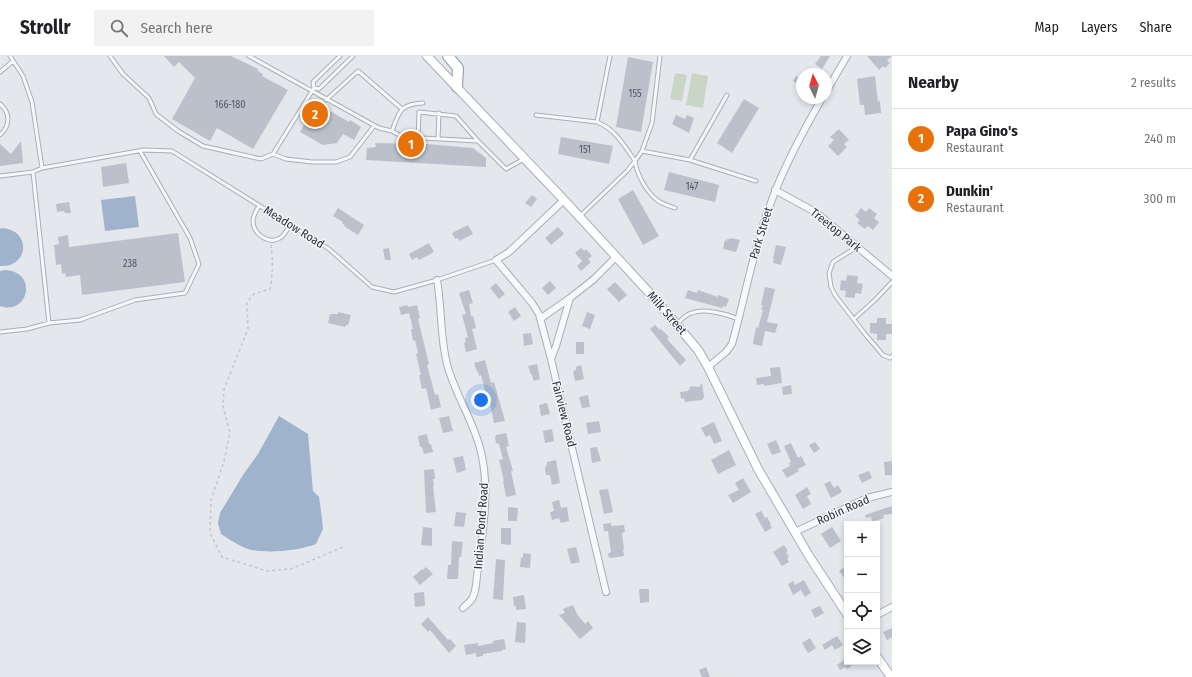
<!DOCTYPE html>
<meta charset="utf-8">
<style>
body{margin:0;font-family:"Fira Sans Condensed",sans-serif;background:#f2f2f2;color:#202124}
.controls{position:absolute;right:12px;bottom:12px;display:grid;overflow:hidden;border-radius:0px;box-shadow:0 2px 6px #0003}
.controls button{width:36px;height:36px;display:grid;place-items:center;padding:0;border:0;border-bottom:1px solid #e0e0e0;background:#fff;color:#202124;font:20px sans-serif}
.compass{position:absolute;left:796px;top:12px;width:36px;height:36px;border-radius:50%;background:#fff;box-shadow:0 2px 6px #0003;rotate:355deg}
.you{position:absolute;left:481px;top:344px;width:14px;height:14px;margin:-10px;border:3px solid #fff;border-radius:50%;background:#1a73e8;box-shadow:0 0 0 6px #1a73e833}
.badge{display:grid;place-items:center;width:26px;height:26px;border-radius:50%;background:#0b8043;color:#fff;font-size:13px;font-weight:700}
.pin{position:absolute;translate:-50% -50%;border:2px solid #fff;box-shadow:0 1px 4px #0006}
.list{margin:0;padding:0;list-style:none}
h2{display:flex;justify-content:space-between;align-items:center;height:52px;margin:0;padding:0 16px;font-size:17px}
h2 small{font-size:13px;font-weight:400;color:#757577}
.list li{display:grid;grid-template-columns:26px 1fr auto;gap:12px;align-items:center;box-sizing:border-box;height:60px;padding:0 16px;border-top:1px solid #e0e0e0}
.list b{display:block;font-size:15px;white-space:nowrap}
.list p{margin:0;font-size:13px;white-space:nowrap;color:#757577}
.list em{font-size:13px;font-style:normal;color:#757577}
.icon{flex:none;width:22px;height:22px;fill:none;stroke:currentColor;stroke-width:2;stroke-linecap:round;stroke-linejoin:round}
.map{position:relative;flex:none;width:892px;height:621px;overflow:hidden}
header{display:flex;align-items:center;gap:24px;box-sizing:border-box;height:56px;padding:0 20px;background:#fff;border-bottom:1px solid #e0e0e0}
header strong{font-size:19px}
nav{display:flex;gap:22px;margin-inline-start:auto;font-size:14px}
.search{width:280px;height:36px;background:#f2f2f2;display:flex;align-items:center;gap:10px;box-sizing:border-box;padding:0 14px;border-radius:0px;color:#757577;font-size:15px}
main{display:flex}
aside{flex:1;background:#fff}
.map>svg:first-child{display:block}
.green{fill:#c9d6c5}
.water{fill:#9fb4cc}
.building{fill:#bbc0ca}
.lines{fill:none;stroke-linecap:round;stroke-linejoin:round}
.service-casing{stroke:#a9aeb7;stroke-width:5}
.minor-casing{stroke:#a9aeb7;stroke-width:8}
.secondary-casing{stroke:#a9aeb7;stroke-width:10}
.trunk-casing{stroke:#8b94a3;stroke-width:12}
.path{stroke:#c2c5cb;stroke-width:1.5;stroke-dasharray:3 3;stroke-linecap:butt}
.service{stroke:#f7f8fa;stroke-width:3}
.minor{stroke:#f7f8fa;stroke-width:6}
.secondary{stroke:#fff;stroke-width:8}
.trunk{stroke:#fff;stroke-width:10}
.labels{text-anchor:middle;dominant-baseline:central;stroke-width:3;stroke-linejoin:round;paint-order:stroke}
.number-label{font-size:10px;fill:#4f5766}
.street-label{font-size:12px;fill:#2b3445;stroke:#f4f6f9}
</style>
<header>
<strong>Strollr</strong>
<div class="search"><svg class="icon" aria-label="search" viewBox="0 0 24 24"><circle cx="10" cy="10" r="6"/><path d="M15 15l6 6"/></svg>Search here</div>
<nav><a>Map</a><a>Layers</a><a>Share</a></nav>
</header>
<main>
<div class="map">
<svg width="892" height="621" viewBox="0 0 892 621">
<rect width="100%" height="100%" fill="#e4e7ec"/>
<!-- green -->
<path class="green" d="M675 17 687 19 682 45 670 43Z
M692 17 708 20 703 52 686 49Z"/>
<!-- water -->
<path class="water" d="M135 140 139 171 105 175 101 144Z
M2 172C32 174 29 212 0 210V173Z
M5 214C39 216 28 260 0 250V215Z
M279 360 308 378 313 435 319 441 322 462 323 473 316 488C298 495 266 498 248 493 239 490 229 483 221 478L218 467 220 457 243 419 258 398Z"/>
<!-- building -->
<path class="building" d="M164 0H231L258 13V15L263 18 262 20 288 34 253 93 217 72 210 85 172 63 195 22 179 6 174 11Z
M821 0H830L822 13 815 8Z
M867 0H892L887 4 890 7 885 12 883 10 879 14Z
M628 1 653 6 641 76 616 71Z
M796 20 802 23V30L793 25Z
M875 20 878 46 880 45 881 57 865 59 864 49H860L857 23Z
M744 43 759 52 732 97 717 87Z
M323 51 349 66 350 64 361 71 354 84 343 78 337 87 323 89 300 76 312 54Z
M676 59 685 63 687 59 694 62 689 77 672 68Z
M839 73 849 84 844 88 847 91 838 100 828 90 834 84 830 81Z
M561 81 613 90 609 108 558 98Z
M21 85 23 107 0 110V88L11 98Z
M375 87 413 88 415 87 473 92 486 102V111L366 104 367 92 376 91Z
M126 107 129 127 103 131 101 111Z
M669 116 719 129 715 146 664 134Z
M633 134 659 180 643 189 618 143Z
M532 139 537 143 531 151 525 147Z
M69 146 71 157H65L64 155 57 156 56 148Z
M338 152 364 169 358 179 344 170 345 169 342 167 343 166 333 160Z
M861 152 866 156 869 152 877 158 874 162 879 166 873 174 868 170 865 173 857 167 860 164 855 160Z
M468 169 473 178 459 185 458 182 455 183 452 177Z
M558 171 564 178 551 189 545 182Z
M178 177 185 226 82 239 80 219 66 221 65 217 62 218 61 208 56 209V208L54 189 59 188 58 181 68 179 69 191Z
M730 182 740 184 736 196 723 193 725 184 727 185V183H730Z
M429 187 434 196 419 204 417 201 412 204 409 198Z
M776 189 786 191 781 209 773 207 774 203H773Z
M389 192 391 204H385L383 193Z
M581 192 584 195 586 193 592 200 588 203 591 206 581 215 577 210 582 205 575 197Z
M847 219 858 220 857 227 863 228 861 238 855 237V242L845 241 846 235 840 234 841 224 846 225Z
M550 225 556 232 548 239 542 232Z
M615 226 627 239 619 246 607 233Z
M496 227 505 238 499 243 490 232Z
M765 231 775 233 767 266 778 268 775 277 765 275 762 290 753 288 756 271 758 272 763 254H761L763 249H761Z
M469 234 473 247 469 248 471 260H473L476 272 472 273 477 293 466 296 464 287 466 286 465 282 468 281 462 259 466 258 459 237Z
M688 234 697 237 698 234 718 241V239L729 243 726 251 723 250 722 252 685 242Z
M407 249 408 251 417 249 420 262 418 263 429 308 427 309 435 339 438 338 441 351 431 354 426 332 422 333 419 319H421L416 298 418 297 415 284 413 285 411 273H413L409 257 401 259 399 251Z
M515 251 521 260 514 265 508 256Z
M338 256 351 259 348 269H346L345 271 328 267 330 258H338Z
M587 256 595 259 590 273 582 270Z
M877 262H886V268H892V278H886V284H877V278L870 277V267H877Z
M655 269 660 274 661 273 669 281 667 283 686 304 680 310 650 273Z
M531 277 533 288 524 290 523 278Z
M576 286H584V298H576Z
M485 304 491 327 494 326 505 365 494 367 488 337 486 338 481 319 479 320 478 315 477 316 474 307Z
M537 308 540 323 534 325 532 319H531L528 310Z
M581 309 584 323 575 325 573 315 576 314V311Z
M780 311 782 327 764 330V328L757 329 756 322 771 320 770 312Z
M702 327 704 341 702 344 685 346 684 342 681 343 680 336 688 335 691 330 699 331Z
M791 329 792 338 783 339 782 331Z
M588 339 590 351 582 352 579 341Z
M547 347 550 358 541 360 539 349Z
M449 360 453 375 443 377 439 362Z
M599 365 601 376 588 378 586 367Z
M714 366 722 385 714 388 710 379 706 381 701 372Z
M552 373 554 385 545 387 543 375Z
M506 377 509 390 506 391 513 415H511L516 439 506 441 503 425H504L499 404 503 403 499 388 496 387 495 381 496 379Z
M427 378 429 388H431L433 396 424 398 422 391H420L418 380Z
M776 384 781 396 772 399 767 388Z
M815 386 820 393 814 397 809 389Z
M791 387 798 402 801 400 806 409 798 413 799 415 787 422 782 414 790 410 789 407 791 406 784 390Z
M597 391 601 405 592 407 590 392Z
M729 394 736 409 718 418 711 404Z
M463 400 466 414 457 417 453 402Z
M556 404 560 427 552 429 550 419H546L545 412 547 408V406Z
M892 405V419H885L884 406Z
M434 413 435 423H433L434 430H433L436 456 426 457 424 414Z
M869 415 872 422 862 427 858 419Z
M743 422 751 436 733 447 728 439 739 434 735 427Z
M830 425 834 432 838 429 842 436 831 442 824 428Z
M807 431 811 438 807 440 811 448 803 453 795 439Z
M608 433 613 456 604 458 599 434Z
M559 444 561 452 567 451 569 465 561 467 559 462 552 464 550 456 554 455 552 446Z
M892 450V458L883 459 884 462 872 466 871 461 866 462 865 459Z
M508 451 518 452 517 465H508Z
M761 455 765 462 767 461 771 468 770 469 772 472 765 476 755 458Z
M456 456 466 457 464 471 454 470Z
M611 467V470L624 469 625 476 622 477 624 493H623L624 500 611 502 609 501 608 498 611 496 608 475H604L603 468Z
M423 471 432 472V490L421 489Z
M832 471 841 485 830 492 821 478Z
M501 472H511V489L501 488Z
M452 485 463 486 461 501H459L458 523H447L448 509H451Z
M784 489 788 495 786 496 789 501 787 502 789 506 782 510 773 496Z
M576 491 580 506 571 508 567 493Z
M523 497 531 498 530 512 520 511 521 501 523 502Z
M496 503 505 504 503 544 493 543Z
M847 509V526L839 515Z
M426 511 433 518 420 529 413 521 422 513 423 514Z
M804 524 811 537 805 541 801 534 793 539 788 528 793 525 795 529Z
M639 533H649V546L640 547Z
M424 536 425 550 415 551 414 537Z
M524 539 526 553 516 554V550H514L513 541Z
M573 549 577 558 585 568 588 565 593 572 580 583 559 559 565 557 563 553Z
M820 550 824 557 815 562 811 554Z
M428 561 448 584 450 583 456 590 449 597 430 574 428 576 421 568Z
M517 566 526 567 525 587 515 586Z
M892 572V581L887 584 883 576Z
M837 580 843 589 835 594 832 589 825 594 822 589Z
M810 582 816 592 808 597 802 587Z
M504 583 506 593 502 594V595L483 598V600L476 601V597L466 599 464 589 478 587V590L493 587V585Z
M847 602V606H857L847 613 845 611 840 614 837 609Z
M706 611 710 621H702L699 614Z"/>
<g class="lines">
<!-- service casing -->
<g class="service-casing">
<path id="service" d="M10 0 23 20 32 46 42 112
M110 0 123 18 149 42 156 58 178 75 203 90 261 103 273 98 314 32 313 26 340 0
M249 0 379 72 392 75 403 81 478 85 506 113 524 103
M0 16 13 5
M314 32 319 33 353 0
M326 44 358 15 402 53
M0 48C11 57 10 70 0 79
M536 59 597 66C615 73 624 89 635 105L642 95 690 104 756 125
M597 66 610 0
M392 75C399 56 400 48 423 47
M418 82 419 56 456 60 478 85
M438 83 439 57
M642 95 652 67 660 0
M273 98 286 103 312 106H336L350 101 374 70
M690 104 727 39
M33 116 49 267 80 264 135 244 185 237 199 208 190 182 140 95
M0 120 33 116 42 112 144 94 172 95 329 193 372 231 394 236 437 224 496 204
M259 150C256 155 253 159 253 165 253 178 269 189 280 182 285 179 287 173 290 169
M579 161 627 115 635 105C637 119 646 135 657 144 662 148 669 150 675 152
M857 191 833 206 829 217 831 231 835 239 865 278 883 299 890 302 892 300
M854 263 875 244 892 226
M677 268C681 264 686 258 692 257 704 252 727 258 738 263
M0 276 27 273 49 267"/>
</g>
<!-- minor casing -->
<g class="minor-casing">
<path id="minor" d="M826 36 847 0
M775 134 817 157 892 220
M437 224C442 252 440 281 447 308 455 339 474 365 481 396 490 433 483 476 478 513 476 522 477 535 472 543 470 546 466 549 463 552
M540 263 570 242
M551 303 539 258 532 247 496 204 509 196 564 144
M708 311 726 296 732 288C745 242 753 194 770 149 783 112 803 76 822 42
M795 476 867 442 892 436
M606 536 551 303 556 290 570 242 594 223 616 201
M877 559 892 551"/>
</g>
<!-- secondary casing -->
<g class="secondary-casing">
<path id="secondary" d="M427 0 564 144 655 243 698 294 708 311 758 413 809 500 847 558
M877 601 891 621"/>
</g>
<!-- trunk casing -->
<g class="trunk-casing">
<path id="trunk" d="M448 0 458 12 457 31"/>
</g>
<!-- path -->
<path class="path" d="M271 189C273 204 273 218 270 233L254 238 247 246 248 273 224 333 223 350 230 377 224 405 211 444 210 477 222 501 267 515 291 513 343 491"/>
<!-- service -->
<use href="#service" class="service"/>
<!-- minor -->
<use href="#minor" class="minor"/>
<!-- secondary -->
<use href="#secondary" class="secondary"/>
<!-- trunk -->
<use href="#trunk" class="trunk"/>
</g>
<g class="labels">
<!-- number labels -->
<g class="number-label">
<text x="635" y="38">155</text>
<text x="230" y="49">166-180</text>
<text x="585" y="94">151</text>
<text x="692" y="131">147</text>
<text x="130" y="208">238</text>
</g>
<!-- street labels -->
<g class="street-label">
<text transform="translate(294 171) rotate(32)">Meadow Road</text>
<text transform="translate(836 174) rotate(39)">Treetop Park</text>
<text transform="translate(761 177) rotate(-73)">Park Street</text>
<text transform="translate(667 257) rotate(49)">Milk Street</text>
<text transform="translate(564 358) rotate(76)">Fairview Road</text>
<text transform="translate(843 454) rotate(-24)">Robin Road</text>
<text transform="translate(481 470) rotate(-86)">Indian Pond Road</text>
</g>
</g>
</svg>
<div class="controls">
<button>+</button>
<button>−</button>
<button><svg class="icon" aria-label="locate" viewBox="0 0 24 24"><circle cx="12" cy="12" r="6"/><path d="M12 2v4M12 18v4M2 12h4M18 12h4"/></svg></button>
<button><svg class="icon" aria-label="layers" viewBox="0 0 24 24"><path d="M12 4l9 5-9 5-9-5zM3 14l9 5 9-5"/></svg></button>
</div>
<svg class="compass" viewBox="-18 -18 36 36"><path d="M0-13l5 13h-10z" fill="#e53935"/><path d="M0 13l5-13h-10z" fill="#757577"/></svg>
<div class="you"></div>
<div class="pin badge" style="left:411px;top:88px;background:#e8710a">1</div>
<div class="pin badge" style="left:315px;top:58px;background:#e8710a">2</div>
</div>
<aside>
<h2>Nearby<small>2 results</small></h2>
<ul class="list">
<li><span class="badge" style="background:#e8710a">1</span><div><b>Papa Gino's</b><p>Restaurant</p></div><em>240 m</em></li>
<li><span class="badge" style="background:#e8710a">2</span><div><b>Dunkin'</b><p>Restaurant</p></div><em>300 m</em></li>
</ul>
</aside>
</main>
